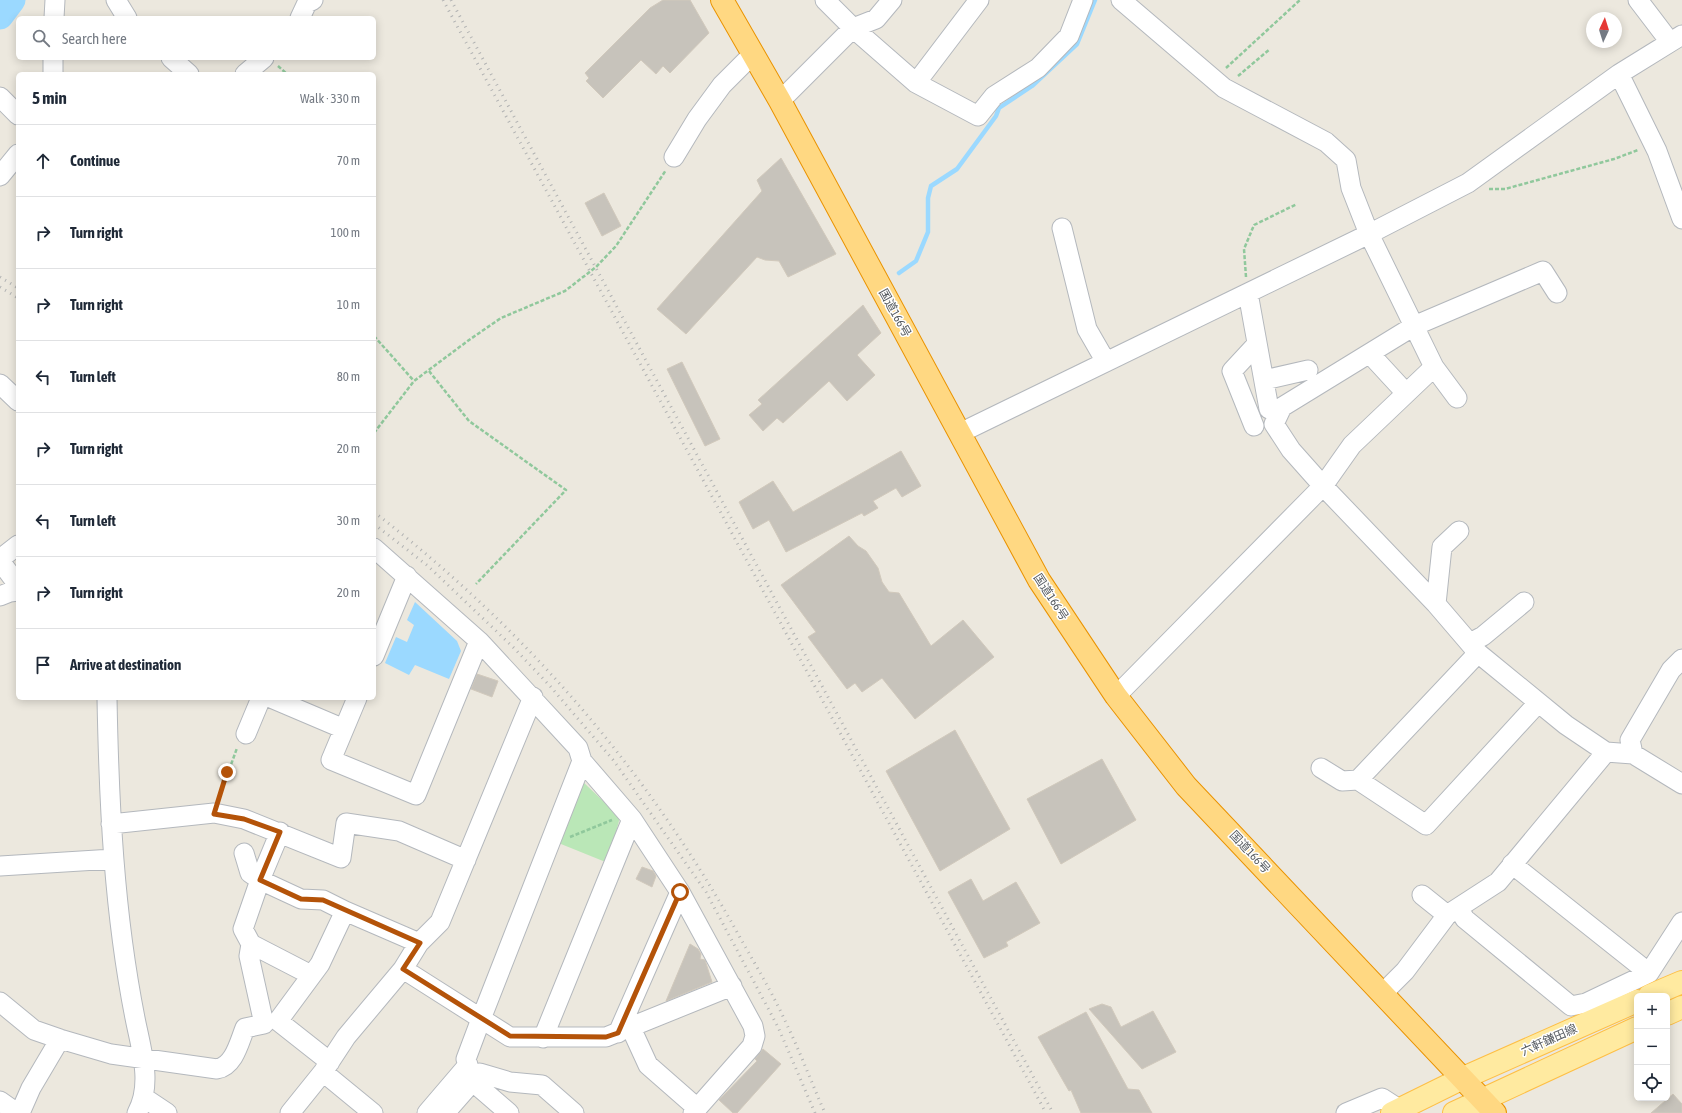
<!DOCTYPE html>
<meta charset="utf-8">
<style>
body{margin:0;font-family:"Asap Condensed","Noto Sans JP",sans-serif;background:#f2f2f3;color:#1f2937}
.controls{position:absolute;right:12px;bottom:12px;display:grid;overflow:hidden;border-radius:6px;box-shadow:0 2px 10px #0003}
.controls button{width:36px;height:36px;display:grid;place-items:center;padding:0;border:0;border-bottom:1px solid #e0e1e3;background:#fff;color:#1f2937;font:20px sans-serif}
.compass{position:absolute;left:1586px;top:12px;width:36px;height:36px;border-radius:50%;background:#fff;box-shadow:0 2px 10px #0003;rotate:4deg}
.stop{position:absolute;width:12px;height:12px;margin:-9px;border:3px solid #b45309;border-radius:50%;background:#fff}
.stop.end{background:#b45309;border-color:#fff;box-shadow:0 1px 4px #0008}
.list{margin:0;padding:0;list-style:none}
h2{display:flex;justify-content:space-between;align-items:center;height:52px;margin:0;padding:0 16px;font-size:17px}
h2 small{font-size:13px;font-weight:400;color:#747a83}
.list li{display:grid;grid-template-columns:26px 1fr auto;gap:12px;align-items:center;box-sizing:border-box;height:72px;padding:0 16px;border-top:1px solid #e0e1e3}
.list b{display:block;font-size:15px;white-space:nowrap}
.list em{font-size:13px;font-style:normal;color:#747a83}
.icon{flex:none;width:22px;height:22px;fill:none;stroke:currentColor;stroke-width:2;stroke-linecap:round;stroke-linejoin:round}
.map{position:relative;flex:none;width:1682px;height:1113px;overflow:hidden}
.search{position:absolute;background:#fff;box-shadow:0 2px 10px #0003;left:16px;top:16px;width:360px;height:44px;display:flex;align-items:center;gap:10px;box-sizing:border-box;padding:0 14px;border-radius:6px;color:#747a83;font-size:15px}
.panel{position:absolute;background:#fff;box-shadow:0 2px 10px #0003;left:16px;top:72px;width:360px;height:628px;border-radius:6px}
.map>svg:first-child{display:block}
.green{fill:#bae7b7}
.water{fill:#9bd9ff}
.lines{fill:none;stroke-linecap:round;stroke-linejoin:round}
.stream{stroke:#9bd9ff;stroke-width:4.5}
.river{stroke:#9bd9ff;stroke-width:27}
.building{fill:#c7c3bb;stroke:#d1c9bc}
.minor-casing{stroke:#b4b8bd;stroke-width:21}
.major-casing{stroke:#febf45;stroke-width:24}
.highway-casing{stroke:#ea9300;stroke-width:24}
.path{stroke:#90c89c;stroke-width:2.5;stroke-dasharray:4 2;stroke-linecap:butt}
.minor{stroke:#fff;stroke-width:19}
.major{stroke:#ffeaa0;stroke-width:22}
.highway{stroke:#ffd882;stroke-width:22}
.rail{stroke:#b1b2b2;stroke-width:3;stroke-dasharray:1 5;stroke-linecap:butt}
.route{stroke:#b45309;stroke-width:5}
.labels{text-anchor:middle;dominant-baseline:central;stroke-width:3;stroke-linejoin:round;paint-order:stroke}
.street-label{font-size:12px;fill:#575c61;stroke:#fff}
</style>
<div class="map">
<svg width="1682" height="1113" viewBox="0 0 1682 1113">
<rect width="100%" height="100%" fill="#ece8de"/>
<!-- green -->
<path class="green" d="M582 781 620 817 608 863 556 842Z"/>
<!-- water -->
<path class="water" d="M415 602 457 641 461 651 449 679 415 665 409 675 385 663 396 637 407 642 414 625 407 620Z"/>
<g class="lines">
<!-- stream -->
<path class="stream" d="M10 0 11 1
M899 273 916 261 928 232V198L931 186 957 169 996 116 999 108 1032 86 1077 44 1095 0"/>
<!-- river -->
<path class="river" d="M0 16 12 0"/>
</g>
<!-- building -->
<path class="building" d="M663 0H690L709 33 670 73 663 66 656 74 641 60 603 98 586 81 589 78 585 73 650 8Z
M781 158 836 254 788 277 779 261 765 260 757 257 686 334 657 309 762 191 757 180Z
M604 193 621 226 602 236 585 203Z
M863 305 881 333 857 355 875 375 847 401 829 381 783 423 777 418 763 431 749 415 762 404 758 400Z
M682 362 720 439 705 446 667 369Z
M901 451 921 486 902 497 896 488 873 501 878 508 864 516 862 513 786 552 769 520 753 529 739 502 773 481 793 512Z
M849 536 858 546 866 551 878 568 882 582 889 592 899 593 931 646 963 620 994 657 915 719 882 678 862 692 855 683 847 689 808 637 816 632 781 585Z
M477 674 498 681 492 697 471 689Z
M955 730 1010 829 940 871 886 771Z
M1102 759 1136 820 1061 864 1027 799Z
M642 867 653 871 656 876 652 887 636 879Z
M971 879 983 901 1016 882 1040 923 1006 942 1008 946 984 958 948 892Z
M690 944 698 949 701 954 700 959 705 960 712 982 666 1001Z
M1102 1004 1111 1007 1121 1027 1153 1011 1176 1052 1142 1069 1089 1009Z
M1086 1012 1128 1089 1139 1090 1152 1113H1081L1071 1090 1069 1091 1038 1037Z
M763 1049 781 1064 737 1113H733L719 1100 757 1061 755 1059Z
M1673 1094 1682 1104V1113H1651Z"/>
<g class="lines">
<!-- minor casing -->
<g class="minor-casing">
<path id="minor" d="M116 0 127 18
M825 0 853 28 916 83 978 116 994 96 1038 68 1069 36 1083 0
M1638 0 1670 42
M54 18 55 0
M300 18 307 3 313 0
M53 58V74
M171 58 189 74
M245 74 264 58
M1619 74 1657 151 1682 219
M916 83 979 0
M0 97 18 115
M780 101 853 28 876 19 892 0
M674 157 697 119 722 85 752 55
M0 176 18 154
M1062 228 1087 329 1106 362
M1248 293 1269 409
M1557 293 1543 271 1414 326 1282 407 1274 424 1291 450 1323 486 1436 604 1478 653 1566 725 1606 752 1633 754 1682 784
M1370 354 1405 392
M1434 367 1457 398
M1264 380 1308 370
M0 384 18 401
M1254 426 1232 371 1257 344
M960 433 1369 234 1468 183 1619 74 1682 35
M374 548 479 641 578 748 582 761 632 819 680 892 753 1026 755 1036 752 1046 693 1113
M0 559 18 545
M0 561 18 585
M0 596 10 592 18 591
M1436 604 1442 547 1459 531
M1470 643 1483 636 1524 602
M374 656 407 576
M1116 696 1323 486 1352 445 1434 367 1369 234 1351 188 1346 160 1326 142 1224 88 1121 0
M107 698C109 806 114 912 135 1018 141 1049 153 1084 137 1113
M271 698 344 729
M357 698 331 760 416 795 479 641
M246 734 261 698
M1633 754 1630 740 1671 670 1682 659
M1321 768 1342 781 1358 780 1426 825 1538 703
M1358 780 1478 653
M111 824 214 813 244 819 341 858 346 823 399 831 466 860
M244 853 250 873 260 880 301 899 323 900 345 911
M1512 864 1649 973
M0 866 113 859
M1422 895 1447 915
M1458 908 1465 919 1571 1006 1586 1003 1649 973 1682 922
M251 944 311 975
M403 969 510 1037H606L732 986
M1383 993 1405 971 1447 915 1498 882 1606 752
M0 1002 34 1030 60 1039 111 1054 217 1069C234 1066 239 1043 245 1028L264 1024 249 956 251 944 243 929 260 880 280 832
M631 1028 648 1065 697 1108
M618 1033 680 892
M543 1038 632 819
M330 1062 278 1021 320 964 345 911 419 943
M323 1072 373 1113
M472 1081 509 1113
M143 1097 167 1113
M0 1101 17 1113
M20 1113 31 1088 60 1039
M290 1113 323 1072 346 1037 403 969 419 943 440 922 533 697
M427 1113 468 1065 466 1059 481 1019 582 761
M445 1113 480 1073 510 1082 542 1085 574 1113
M1346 1113 1382 1098 1399 1109"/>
</g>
<!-- major casing -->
<g class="major-casing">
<path id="major" d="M1649 996 1682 982
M1667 1014 1682 1007
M1392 1113 1461 1079 1637 1001
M1454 1113 1637 1028"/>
</g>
<!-- highway casing -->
<g class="highway-casing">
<path id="highway" d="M722 0 780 101 1039 580 1116 696 1186 786 1495 1113"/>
</g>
<!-- path -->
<path class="path" d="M278 66 287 74
M1226 68 1300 0
M1238 76 1270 49
M1489 189H1505L1614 159 1638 150
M1246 277 1244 249 1254 225 1297 204
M374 336 414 381
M429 371 469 421 566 490 476 584
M374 433 414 381 469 340 501 318 565 291 596 267 616 246 666 170
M219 798 237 748
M570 837 612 820"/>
<!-- minor -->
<use href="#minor" class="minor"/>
<!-- major -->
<use href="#major" class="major"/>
<!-- highway -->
<use href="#highway" class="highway"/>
<!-- rail -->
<path class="rail" d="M443 0 1046 1113
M451 0 1053 1113
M0 277 18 288
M0 287 18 298
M374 512C527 630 649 772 742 941 758 969 774 996 787 1025 801 1054 812 1084 825 1113
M374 524 428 566 514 648 550 686 614 761 706 892 778 1027 815 1113"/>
</g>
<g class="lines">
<!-- route -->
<path class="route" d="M227 772 214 814 244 819 280 832 260 880 301 899 323 900 420 943 403 969 510 1036 606 1037 618 1033 680 892"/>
</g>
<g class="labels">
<!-- street labels -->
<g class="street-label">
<text transform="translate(895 313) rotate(61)">国道166号</text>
<text transform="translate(1051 597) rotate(57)">国道166号</text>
<text transform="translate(1250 852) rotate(47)">国道166号</text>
<text transform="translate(1549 1040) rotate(-24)">六軒鎌田線</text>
</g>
</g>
</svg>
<div class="controls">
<button>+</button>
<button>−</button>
<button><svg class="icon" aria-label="locate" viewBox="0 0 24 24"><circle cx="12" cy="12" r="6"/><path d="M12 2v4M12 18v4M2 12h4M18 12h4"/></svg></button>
</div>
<svg class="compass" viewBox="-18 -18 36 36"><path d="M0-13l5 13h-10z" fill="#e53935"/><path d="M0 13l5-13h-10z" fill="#747a83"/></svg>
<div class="stop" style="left:680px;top:892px"></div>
<div class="stop end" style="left:227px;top:772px"></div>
<div class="search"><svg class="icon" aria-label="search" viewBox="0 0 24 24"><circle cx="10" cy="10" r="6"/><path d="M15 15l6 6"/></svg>Search here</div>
<section class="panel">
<h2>5 min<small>Walk · 330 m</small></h2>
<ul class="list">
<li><svg class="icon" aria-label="ahead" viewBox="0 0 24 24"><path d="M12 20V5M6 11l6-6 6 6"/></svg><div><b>Continue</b></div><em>70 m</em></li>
<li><svg class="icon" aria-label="right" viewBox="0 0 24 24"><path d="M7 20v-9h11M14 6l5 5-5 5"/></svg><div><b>Turn right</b></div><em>100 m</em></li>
<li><svg class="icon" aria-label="right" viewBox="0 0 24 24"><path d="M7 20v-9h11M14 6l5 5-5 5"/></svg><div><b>Turn right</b></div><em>10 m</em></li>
<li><svg class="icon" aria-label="left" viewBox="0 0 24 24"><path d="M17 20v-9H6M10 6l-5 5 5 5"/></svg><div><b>Turn left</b></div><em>80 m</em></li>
<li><svg class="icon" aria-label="right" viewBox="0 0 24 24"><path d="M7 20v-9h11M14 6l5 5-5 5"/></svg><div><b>Turn right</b></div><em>20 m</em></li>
<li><svg class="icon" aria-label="left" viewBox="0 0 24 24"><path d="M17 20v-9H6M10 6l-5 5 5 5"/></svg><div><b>Turn left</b></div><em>30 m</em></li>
<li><svg class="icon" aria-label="right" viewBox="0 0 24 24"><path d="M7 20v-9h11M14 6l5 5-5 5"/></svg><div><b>Turn right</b></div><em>20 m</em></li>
<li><svg class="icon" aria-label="arrive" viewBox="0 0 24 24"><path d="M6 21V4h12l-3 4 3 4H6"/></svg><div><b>Arrive at destination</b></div></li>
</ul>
</section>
</div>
